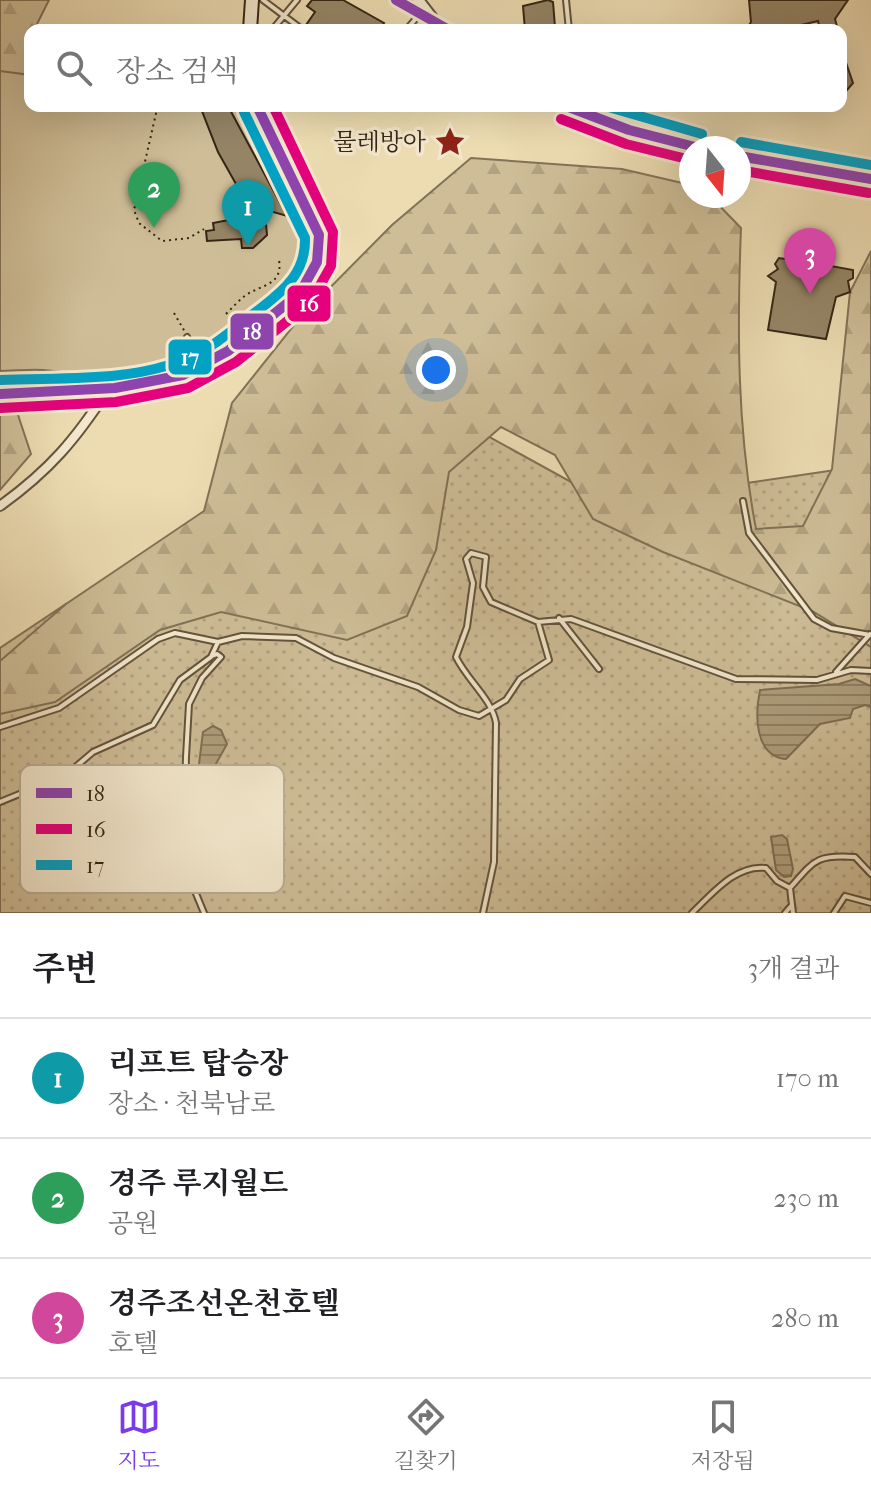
<!DOCTYPE html>
<html lang="ko">
<meta charset="utf-8">
<style>
body{margin:0;font-family:"IM FELL French Canon","Noto Serif KR",serif;background:#f6f6f6;color:#202124}
.compass{position:absolute;left:679px;top:136px;width:72px;height:72px;border-radius:50%;background:#fff;box-shadow:0 8px 32px #0002;rotate:163deg}
.you{position:absolute;left:436px;top:370px;width:28px;height:28px;margin:-20px;border:6px solid #fff;border-radius:50%;background:#1a73e8;box-shadow:0 0 0 12px #1a73e833}
.badge{display:grid;place-items:center;width:52px;height:52px;border-radius:50%;background:#7c3aed;color:#fff;font-size:26px;font-weight:700}
.pin{position:absolute;translate:-50% -66px;filter:drop-shadow(0 2px 4px #0008)}
.pin::after{content:'';position:absolute;top:42px;width:28px;height:24px;background:inherit;clip-path:polygon(0 0,100% 0,50% 100%)}
.list{margin:0;padding:0;list-style:none}
h2{display:flex;justify-content:space-between;align-items:center;height:104px;margin:0;padding:0 32px;font-size:34px}
h2 small{font-size:26px;font-weight:400;color:#757577}
.list li{display:grid;grid-template-columns:52px 1fr auto;gap:24px;align-items:center;box-sizing:border-box;height:120px;padding:0 32px;border-top:2px solid #e0e0e0}
.list b{display:block;font-size:30px;white-space:nowrap}
.list p{margin:0;font-size:26px;white-space:nowrap;color:#757577}
.list em{font-size:26px;font-style:normal;color:#757577}
.icon{flex:none;width:44px;height:44px;fill:none;stroke:currentColor;stroke-width:2;stroke-linecap:round;stroke-linejoin:round}
.map{position:relative;flex:none;width:871px;height:913px;overflow:hidden}
.search{position:absolute;background:#fff;box-shadow:0 8px 32px #0002;left:24px;right:24px;top:24px;height:88px;display:flex;align-items:center;gap:20px;box-sizing:border-box;padding:0 28px;border-radius:16px;color:#757577;font-size:30px}
.sheet{height:464px;background:#fff}
nav{display:flex;justify-content:space-around;align-items:center;box-sizing:border-box;height:112px;border-top:2px solid #e0e0e0;background:#fff;font-size:22px;color:#757577}
nav a{display:grid;justify-items:center;gap:4px}
nav .on{color:#7c3aed}
.map>svg:first-child{display:block}
.grass{fill:url(#grass-dots);stroke:#827256;stroke-width:2}
.forest{fill:url(#forest-firs);stroke:#827256;stroke-width:2}
.park{fill:#cebd97;stroke:#827256;stroke-width:2}
.water{fill:url(#water-rules);stroke:#7f6e52;stroke-width:2}
.building{fill:#958566;stroke:#362614;stroke-width:2}
.lines{fill:none;stroke-linecap:round;stroke-linejoin:round}
.service-casing{stroke:#64543c;stroke-width:8}
.minor-casing{stroke:#64543c;stroke-width:12}
.tertiary-casing{stroke:#64543c;stroke-width:14}
.secondary-casing{stroke:#362614;stroke-width:16}
.path{stroke:#362614;stroke-width:2;stroke-dasharray:2 4;stroke-linecap:butt}
.service{stroke:#f3e8cd;stroke-width:4}
.minor{stroke:#f3e8cd;stroke-width:8}
.tertiary{stroke:#f3e8cd;stroke-width:10}
.secondary{stroke:#f3e8cd;stroke-width:12}
.bus-1-casing{stroke:#f3e8cd;stroke-width:16}
.bus-2-casing{stroke:#f3e8cd;stroke-width:16}
.bus-3-casing{stroke:#f3e8cd;stroke-width:16}
.bus-1{stroke:#8e44ad;stroke-width:10}
.bus-2{stroke:#e5007d;stroke-width:10}
.bus-3{stroke:#03a2c5;stroke-width:10}
.labels{text-anchor:middle;dominant-baseline:central;stroke-width:7;stroke-linejoin:round;paint-order:stroke}
.poi-label{font-size:24px;fill:#362614;stroke:#f3e8cd;text-anchor:end}
.key{fill:#f3e8cd;stroke:#baae96;stroke-width:2}
.key-label{font-size:22px;fill:#362614}
.line-badge{stroke:#f3e8cd;stroke-width:3}
.badge-label{font-size:22px;text-anchor:middle;font-weight:bold;fill:#fff}
</style>
<div class="map">
<svg width="871" height="913" viewBox="0 0 871 913">
<defs>
<pattern id="grass-dots" width="8" height="8" patternUnits="userSpaceOnUse" patternTransform="scale(2)"><rect width="8" height="8" fill="#cebd97"/><path d="M2 2h.1M6 6h.1" fill="none" stroke="#b2a281" stroke-width="1.8" stroke-linecap="round"/></pattern>
<pattern id="forest-firs" width="22" height="20" patternUnits="userSpaceOnUse" patternTransform="scale(2)"><rect width="22" height="20" fill="#cebd97"/><path d="M5 1l3.5 6h-7zM16 11l3.5 6h-7z" fill="#b2a281"/></pattern>
<pattern id="water-rules" width="6" height="5" patternUnits="userSpaceOnUse" patternTransform="scale(2)"><rect width="6" height="5" fill="#af9e7c"/><path d="M0 2.5h6" fill="none" stroke="#8f8164"/></pattern>
</defs>
<rect width="100%" height="100%" fill="#eddcb2"/>
<filter id="stains"><feTurbulence type="fractalNoise" baseFrequency=".0025" numOctaves="4"/><feColorMatrix values="0 0 0 0 .2 0 0 0 0 .09 0 0 0 0 .02 0 0 0 .5 -.17"/></filter>
<radialGradient id="worn" r=".72"><stop offset=".6" stop-color="#630" stop-opacity="0"/><stop offset="1" stop-color="#630" stop-opacity=".3"/></radialGradient>
<!-- grass -->
<path class="grass" d="M426 402 609 503 856 467 871 450V913H0V648L66 604 199 561Z"/>
<!-- forest -->
<path class="forest" d="M0 0H49L34 30H30V106L0 238Z
M471 158 622 169 691 185V196H710L741 228C737 329 737 430 756 529L803 526 832 469 850 292 871 251V647L812 611 663 552 593 519 555 455 501 427 449 472 436 550 407 616 347 640 221 612 160 630 55 702 0 714V661L66 604 204 511 232 403 299 319 392 225Z
M0 255 70 334 16 409 31 454 0 490Z"/>
<!-- park -->
<path class="park" d="M0 71 30 75V106H252C265 156 310 198 313 251 315 273 288 294 272 307 222 347 175 377 109 378 86 378 65 371 43 370 28 369 14 371 0 371Z"/>
<!-- water -->
<path class="water" d="M855 679 871 686V707L865 705 853 709 850 718 820 724 786 759C754 756 755 714 760 690L839 684Z
M213 726 221 730 227 744 212 771 202 772 199 764 203 732Z
M782 835 787 839 793 869 791 876 784 877 776 870 771 837Z"/>
<!-- building -->
<path class="building" d="M312 0H343L384 23 379 30H313L306 25 315 12 307 6Z
M548 0 553 2 555 27 525 30 523 6Z
M749 0H848L835 19 838 30H820L818 21 780 30H746L751 22Z
M841 48 853 83 841 97Z
M200 106H228L287 216 235 201 236 184 218 152Z
M265 213 267 235 253 248H242L241 239 207 241 206 231 214 230 213 223Z
M807 249 824 255 827 259 820 264 853 270V278L848 281 850 292 836 297 826 339 768 330 776 282 768 276 778 269 775 264 779 258 798 261 795 253Z"/>
<g class="lines">
<!-- service casing -->
<g class="service-casing">
<path id="service" d="M263 0 303 30
M566 0 569 30
M272 30 297 0
M406 30 419 15
M594 106 599 115
M187 337 201 363
M0 378 45 376 64 387
M743 501 749 533 814 619 831 628 870 635
M559 618 599 669
M218 642 242 636 296 638 334 658 418 687 459 710 479 716 506 700 520 679 549 660 538 622 571 619 736 679 817 680 851 670 871 671
M836 672 870 634
M0 727 59 708 158 639 175 633 218 642 211 657 180 680 153 725 93 752 73 769 39 786 0 802
M204 913 183 862 186 757 189 704 202 678 221 657 217 654 212 656
M483 913 494 862 496 723C492 699 467 680 456 657L467 627 473 583 466 559 471 553 486 557 483 587 491 602 538 622
M692 913C712 894 736 864 766 868L777 881 790 888
M785 913 792 905
M793 913 790 888C814 861 816 854 855 857L871 874
M834 913 845 896 871 903"/>
</g>
<!-- minor casing -->
<g class="minor-casing">
<path id="minor" d="M0 506C50 470 76 439 109 388"/>
</g>
<!-- tertiary casing -->
<g class="tertiary-casing">
<path id="tertiary" d="M396 0 449 30
M418 0 432 18
M566 106 629 130 699 148
M739 156 871 179"/>
</g>
<!-- secondary casing -->
<g class="secondary-casing">
<path id="secondary" d="M250 30 252 0
M0 394C59 391 125 392 183 375 215 365 243 339 270 319 301 297 323 275 319 235L257 106"/>
</g>
<!-- path -->
<path class="path" d="M183 106 157 109 134 210 139 223 162 241 189 238 204 229
M174 313 185 332
M226 314C233 307 239 300 246 295 263 284 283 285 279 260"/>
<!-- service -->
<use href="#service" class="service"/>
<!-- minor -->
<use href="#minor" class="minor"/>
<!-- tertiary -->
<use href="#tertiary" class="tertiary"/>
<!-- secondary -->
<use href="#secondary" class="secondary"/>
<!-- bus-1 casing -->
<g class="bus-1-casing">
<path id="bus-1" d="M396 0 449 30
M566 106 629 130 699 148
M739 156 871 179
M0 394 115 388 183 375 228 351 300 293 317 262 319 235 257 106"/>
</g>
<!-- bus-2 casing -->
<g class="bus-2-casing">
<path id="bus-2" d="M561 119 626 144 691 160
M739 170 869 193
M1 408 116 402 188 388 236 362 310 303 331 266 333 232 273 106"/>
</g>
<!-- bus-3 casing -->
<g class="bus-3-casing">
<path id="bus-3" d="M605 106 702 134
M741 142 871 165
M0 380C61 377 133 383 190 357 216 346 238 325 261 308 286 289 306 271 305 238L244 112"/>
</g>
<!-- bus-1 -->
<use href="#bus-1" class="bus-1"/>
<!-- bus-2 -->
<use href="#bus-2" class="bus-2"/>
<!-- bus-3 -->
<use href="#bus-3" class="bus-3"/>
</g>
<!-- icons -->
<defs>
<g id="sight-bare" transform="scale(2.4)"><path d="M0-6L1.8-2.2L6-1.7L2.9 1.2L3.7 5.4L0 3.3L-3.7 5.4L-2.9 1.2L-6-1.7L-1.8-2.2Z" fill="#8f2418" stroke="#f3e8cd" stroke-width="2.5" paint-order="stroke"/></g>
</defs>
<g fill-rule="evenodd">
<use href="#sight-bare" x="450" y="142"/>
</g>
<g class="labels">
<!-- poi labels -->
<g class="poi-label">
<text x="426" y="142">물레방아</text>
</g>
</g>
<!-- legend -->
<rect x="20" y="765" width="264" height="128" rx="12" class="key"/>
<rect x="36" y="788" width="36" height="10" fill="#8e44ad"/>
<rect x="36" y="824" width="36" height="10" fill="#e5007d"/>
<rect x="36" y="860" width="36" height="10" fill="#03a2c5"/>
<g class="key-label">
<text x="86" y="801">18</text>
<text x="86" y="837">16</text>
<text x="86" y="873">17</text>
</g>
<g class="line-badge">
<rect x="286" y="284" width="46" height="39" rx="8" fill="#e5007d"/>
<rect x="229" y="312" width="46" height="39" rx="8" fill="#8e44ad"/>
<rect x="167" y="338" width="46" height="38" rx="8" fill="#03a2c5"/>
</g>
<g class="badge-label">
<text x="309" y="311">16</text>
<text x="252" y="339">18</text>
<text x="190" y="365">17</text>
</g>
<rect width="100%" height="100%" filter="url(#stains)"/>
<rect width="100%" height="100%" fill="url(#worn)"/>
</svg>
<svg class="compass" viewBox="-18 -18 36 36"><path d="M0-13l5 13h-10z" fill="#e53935"/><path d="M0 13l5-13h-10z" fill="#757577"/></svg>
<div class="you"></div>
<div class="pin badge" style="left:248px;top:246px;background:#0f9aa8">1</div>
<div class="pin badge" style="left:154px;top:228px;background:#2e9e5b">2</div>
<div class="pin badge" style="left:810px;top:294px;background:#d1479c">3</div>
<div class="search"><svg class="icon" aria-label="search" viewBox="0 0 24 24"><circle cx="10" cy="10" r="6"/><path d="M15 15l6 6"/></svg>장소 검색</div>
</div>
<section class="sheet">
<h2>주변<small>3개 결과</small></h2>
<ul class="list">
<li><span class="badge" style="background:#0f9aa8">1</span><div><b>리프트 탑승장</b><p>장소 · 천북남로</p></div><em>170 m</em></li>
<li><span class="badge" style="background:#2e9e5b">2</span><div><b>경주 루지월드</b><p>공원</p></div><em>230 m</em></li>
<li><span class="badge" style="background:#d1479c">3</span><div><b>경주조선온천호텔</b><p>호텔</p></div><em>280 m</em></li>
</ul>
</section>
<nav>
<a class="on"><svg class="icon" aria-label="map" viewBox="0 0 24 24"><path d="M3 6l6-2 6 2 6-2v14l-6 2-6-2-6 2zM9 4v14M15 6v14"/></svg>지도</a>
<a><svg class="icon" aria-label="directions" viewBox="0 0 24 24"><path d="M12 3l9 9-9 9-9-9zM9 14v-3h6M13 9l2 2-2 2"/></svg>길찾기</a>
<a><svg class="icon" aria-label="saved" viewBox="0 0 24 24"><path d="M7 4h10v16l-5-4-5 4z"/></svg>저장됨</a>
</nav>
